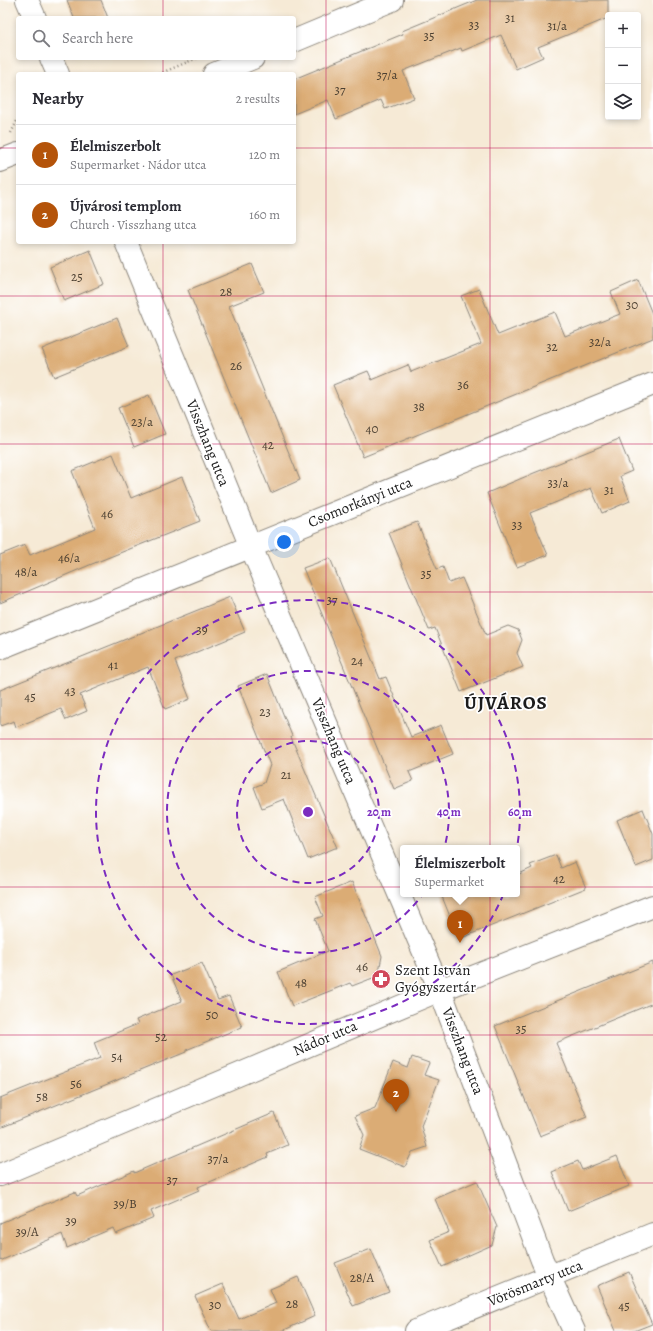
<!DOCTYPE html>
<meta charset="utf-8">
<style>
body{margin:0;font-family:Alegreya,serif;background:#f2f2f3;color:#2b2b33}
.controls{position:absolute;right:12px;top:12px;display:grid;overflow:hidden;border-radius:4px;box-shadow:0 2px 6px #0003}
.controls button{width:36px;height:36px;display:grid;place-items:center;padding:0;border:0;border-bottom:1px solid #e1e1e2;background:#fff;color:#2b2b33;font:20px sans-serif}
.you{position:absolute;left:284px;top:542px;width:14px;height:14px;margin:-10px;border:3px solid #fff;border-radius:50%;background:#1a73e8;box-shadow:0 0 0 6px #1a73e833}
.badge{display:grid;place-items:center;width:26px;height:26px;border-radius:50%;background:#b45309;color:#fff;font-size:13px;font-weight:700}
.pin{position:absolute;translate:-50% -33px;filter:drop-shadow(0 1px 2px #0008)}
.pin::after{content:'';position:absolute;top:21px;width:14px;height:12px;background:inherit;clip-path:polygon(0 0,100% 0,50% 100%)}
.popup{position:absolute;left:400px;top:845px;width:120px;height:52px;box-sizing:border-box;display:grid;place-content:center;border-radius:4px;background:#fff;filter:drop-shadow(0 1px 3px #0005);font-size:13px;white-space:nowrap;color:#7c7c81}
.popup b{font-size:15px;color:#2b2b33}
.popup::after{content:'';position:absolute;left:50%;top:100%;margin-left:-8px;border:8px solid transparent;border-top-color:#fff}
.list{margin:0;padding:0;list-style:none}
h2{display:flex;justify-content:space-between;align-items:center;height:52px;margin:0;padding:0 16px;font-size:17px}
h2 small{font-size:13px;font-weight:400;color:#7c7c81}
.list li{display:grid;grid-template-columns:26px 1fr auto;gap:12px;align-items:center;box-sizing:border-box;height:60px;padding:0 16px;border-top:1px solid #e1e1e2}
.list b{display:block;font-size:15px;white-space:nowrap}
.list p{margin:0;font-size:13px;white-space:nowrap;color:#7c7c81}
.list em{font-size:13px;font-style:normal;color:#7c7c81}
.icon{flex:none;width:22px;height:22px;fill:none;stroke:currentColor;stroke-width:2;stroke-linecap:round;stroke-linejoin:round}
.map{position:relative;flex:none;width:653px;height:1331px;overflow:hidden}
.search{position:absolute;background:#fff;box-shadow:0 2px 6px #0003;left:16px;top:16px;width:280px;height:44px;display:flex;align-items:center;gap:10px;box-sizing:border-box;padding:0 14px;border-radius:4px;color:#7c7c81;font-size:15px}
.panel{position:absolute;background:#fff;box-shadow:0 2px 6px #0003;left:16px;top:72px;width:280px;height:172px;border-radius:4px}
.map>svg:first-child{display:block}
.building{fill:#dbac75}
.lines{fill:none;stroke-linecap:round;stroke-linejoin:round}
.street-casing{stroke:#898379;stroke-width:24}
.secondary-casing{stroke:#898379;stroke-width:24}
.path{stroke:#898379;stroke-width:2.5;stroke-dasharray:1 3;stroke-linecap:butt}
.street{stroke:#fff;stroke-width:22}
.secondary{stroke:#fff;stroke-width:22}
.grid{fill:none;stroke:#c2185b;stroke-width:1;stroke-opacity:0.55}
.ring{fill:none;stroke:#7b2cbf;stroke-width:2;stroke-dasharray:7 5}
.labels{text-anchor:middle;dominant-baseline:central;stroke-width:3.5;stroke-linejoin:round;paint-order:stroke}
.number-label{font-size:13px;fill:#4c4032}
.street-label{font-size:15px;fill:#1c1c1c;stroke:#fff}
.poi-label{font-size:15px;fill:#1c1c1c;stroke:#fff;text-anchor:start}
.district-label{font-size:19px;font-weight:bold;letter-spacing:1px;fill:#1c1c1c;stroke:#fff}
.centre{fill:#7b2cbf;stroke:#fff;stroke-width:2}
.ring-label{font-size:12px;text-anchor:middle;font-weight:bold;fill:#7b2cbf;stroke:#fff;stroke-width:3.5;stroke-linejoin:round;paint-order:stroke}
</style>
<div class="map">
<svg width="653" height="1331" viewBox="0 0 653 1331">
<rect width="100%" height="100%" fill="#fff"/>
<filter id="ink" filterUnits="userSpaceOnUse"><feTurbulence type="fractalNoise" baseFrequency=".025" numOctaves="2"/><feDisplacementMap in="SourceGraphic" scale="8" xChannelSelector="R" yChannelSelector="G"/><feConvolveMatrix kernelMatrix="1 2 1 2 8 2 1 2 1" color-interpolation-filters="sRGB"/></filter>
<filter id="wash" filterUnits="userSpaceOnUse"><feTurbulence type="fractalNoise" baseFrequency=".012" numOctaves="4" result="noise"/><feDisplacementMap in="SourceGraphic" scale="16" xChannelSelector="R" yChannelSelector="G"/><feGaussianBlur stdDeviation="0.9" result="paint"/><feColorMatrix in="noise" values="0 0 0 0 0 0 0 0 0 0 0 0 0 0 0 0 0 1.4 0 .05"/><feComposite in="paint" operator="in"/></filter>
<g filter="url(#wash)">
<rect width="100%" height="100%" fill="#f6ead6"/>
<g id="blocks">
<!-- building -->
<path class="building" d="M67 0H101L108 18H74Z
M477 0H608V18L538 47 543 57 516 69 501 35 462 51 461 48 403 71 414 98 385 109 381 100 336 119 328 100 294 114V79L403 34 402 31Z
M90 250 104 284 64 301 50 267Z
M252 264 264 292 229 306 300 480 271 493 188 290Z
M638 280 653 316V338L363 457 333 385 368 371 372 380 408 365 411 372 481 344 461 296 479 289 498 335 555 312 565 336 620 314 611 292Z
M117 318 129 346 54 377 42 349Z
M149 395 165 434 134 447 118 408Z
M619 439 632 471 620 476 630 501 602 513 591 488 530 513 548 555 517 567 487 493 534 473Z
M113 454 131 498 182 477 200 521 92 564 0 603V555L25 545 30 555 95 528 72 471Z
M417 522 437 569 443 567 449 583 462 578 486 635 508 626 518 630 522 640 517 653 523 667 461 692 435 628 429 630 389 533Z
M330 558 380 679 386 677 411 737 441 725 453 754 409 772 413 781 394 789 303 568Z
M230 597 245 632 175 661 190 699 165 709 148 667 80 695 87 711 66 720 61 709 16 727 14 721 0 726V690Z
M267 674 292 736 291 737 338 848H335L308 859 284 799 262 808 254 787 264 783 270 765 238 686Z
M643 809 653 834V860L636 867 617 820Z
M556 855 561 868 575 862 586 888 459 939 441 894H517V875L532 868 530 865Z
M352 882 382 956 378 976 352 986 350 983 292 1006 278 972 328 951 315 919 323 916 315 897Z
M653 962V1003L556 1043 587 1117 540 1136 495 1026Z
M202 963 218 1000 229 996 242 1027 186 1050V1052L0 1128V1098L100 1058 94 1042 138 1024 136 1020 182 1001 171 975Z
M412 1057 429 1063 424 1075 439 1080 421 1126 427 1147 412 1152 405 1167 359 1149 364 1135 355 1116 375 1108 393 1062 408 1068Z
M274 1113 288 1145 267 1154 268 1157 198 1187 199 1190 151 1211 154 1218 116 1234 113 1228 67 1248 62 1234 0 1261V1223L75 1192 77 1196 134 1171V1173Z
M617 1156 629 1186 568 1211 552 1172 578 1161 582 1170Z
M477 1181 497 1227 492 1245 442 1267 430 1240 449 1232 435 1199Z
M371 1249 389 1292 353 1306 335 1263Z
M629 1272 652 1324 634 1331H616L597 1286Z
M298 1277 315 1316 282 1331H211L195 1296 223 1284 239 1319 276 1303 270 1289Z"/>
</g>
</g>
<g filter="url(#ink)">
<use href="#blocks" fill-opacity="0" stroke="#898379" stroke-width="1"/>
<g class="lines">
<!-- street casing -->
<g class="street-casing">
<path id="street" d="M27 0 35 18
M294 41 392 0
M51 58 58 74
M214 74 253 58
M0 161 18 154
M126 242 251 547 440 990 542 1260 574 1331
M0 1175 440 990 653 906
M416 1331 653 1234"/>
</g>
<!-- secondary casing -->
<g class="secondary-casing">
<path id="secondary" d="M0 648 653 384"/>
</g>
<!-- path -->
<path class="path" d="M159 74 197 58
M11 133 18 119"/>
<!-- street -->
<use href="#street" class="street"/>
<!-- secondary -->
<use href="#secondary" class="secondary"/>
</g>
</g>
<!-- grid -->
<path class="grid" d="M163 0V18M326 0V1331M490 0V1331M163 58V74M0 148H18M294 148H653M163 242V1331M0 296H653M0 444H653M0 592H653M0 739H653M0 887H653M0 1035H653M0 1183H653"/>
<!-- distance rings -->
<g class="ring">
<circle cx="308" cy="812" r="71"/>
<circle cx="308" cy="812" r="141"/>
<circle cx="308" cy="812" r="212"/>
</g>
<!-- icons -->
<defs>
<g id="pharmacy-disc" transform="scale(1)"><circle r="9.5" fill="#d1495b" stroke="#fff"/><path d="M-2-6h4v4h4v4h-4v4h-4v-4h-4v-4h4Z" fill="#fff"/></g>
</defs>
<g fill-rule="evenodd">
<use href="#pharmacy-disc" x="381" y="979"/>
</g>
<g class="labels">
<!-- number labels -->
<g class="number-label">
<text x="510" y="17">31</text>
<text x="474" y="24">33</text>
<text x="557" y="25">31/a</text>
<text x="429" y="35">35</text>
<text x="387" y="74">37/a</text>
<text x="340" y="89">37</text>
<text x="77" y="276">25</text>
<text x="226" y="291">28</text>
<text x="632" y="304">30</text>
<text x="600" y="341">32/a</text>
<text x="552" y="346">32</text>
<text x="236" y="365">26</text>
<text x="463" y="384">36</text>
<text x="419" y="406">38</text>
<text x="142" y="421">23/a</text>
<text x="372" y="428">40</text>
<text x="268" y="444">42</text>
<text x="558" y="482">33/a</text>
<text x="609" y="489">31</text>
<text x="107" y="513">46</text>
<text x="517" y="524">33</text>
<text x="69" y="557">46/a</text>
<text x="26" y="571">48/a</text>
<text x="426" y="573">35</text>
<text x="332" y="599">37</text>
<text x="202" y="629">39</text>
<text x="357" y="660">24</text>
<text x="113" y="664">41</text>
<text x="70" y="690">43</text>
<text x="30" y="696">45</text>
<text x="265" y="711">23</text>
<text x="286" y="774">21</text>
<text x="559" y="878">42</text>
<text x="362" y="966">46</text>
<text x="301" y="982">48</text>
<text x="212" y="1014">50</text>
<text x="521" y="1028">35</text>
<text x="161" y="1036">52</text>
<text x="117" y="1056">54</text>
<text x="76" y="1083">56</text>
<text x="42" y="1096">58</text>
<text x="218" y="1158">37/a</text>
<text x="172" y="1179">37</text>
<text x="125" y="1203">39/B</text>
<text x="71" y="1220">39</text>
<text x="27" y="1231">39/A</text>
<text x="362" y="1277">28/A</text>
<text x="292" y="1303">28</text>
<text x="215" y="1304">30</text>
<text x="624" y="1305">45</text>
</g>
<!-- street labels -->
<g class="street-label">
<text transform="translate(208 443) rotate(68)">Visszhang utca</text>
<text transform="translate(360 502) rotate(-22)">Csomorkányi utca</text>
<text transform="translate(334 741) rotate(67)">Visszhang utca</text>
<text transform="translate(325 1038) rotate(-23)">Nádor utca</text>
<text transform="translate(463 1051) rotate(69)">Visszhang utca</text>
<text transform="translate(535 1283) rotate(-22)">Vörösmarty utca</text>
</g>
<!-- poi labels -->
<g class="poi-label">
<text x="395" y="970">Szent István<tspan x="395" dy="17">Gyógyszertár</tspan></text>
</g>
<!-- district labels -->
<g class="district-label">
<text x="506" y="703">ÚJVÁROS</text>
</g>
</g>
<circle cx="308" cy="812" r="6" class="centre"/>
<g class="ring-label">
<text x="379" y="816">20 m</text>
<text x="449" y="816">40 m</text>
<text x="520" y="816">60 m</text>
</g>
</svg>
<div class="controls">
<button>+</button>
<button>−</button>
<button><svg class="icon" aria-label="layers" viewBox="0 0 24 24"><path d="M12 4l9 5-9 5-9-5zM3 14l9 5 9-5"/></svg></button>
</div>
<div class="you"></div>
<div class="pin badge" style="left:460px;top:943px">1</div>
<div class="popup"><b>Élelmiszerbolt</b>Supermarket</div>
<div class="pin badge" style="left:396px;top:1112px">2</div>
<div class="search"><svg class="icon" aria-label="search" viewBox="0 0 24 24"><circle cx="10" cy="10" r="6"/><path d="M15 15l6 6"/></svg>Search here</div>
<section class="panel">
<h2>Nearby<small>2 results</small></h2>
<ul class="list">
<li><span class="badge">1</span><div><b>Élelmiszerbolt</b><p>Supermarket · Nádor utca</p></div><em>120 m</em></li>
<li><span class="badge">2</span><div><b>Újvárosi templom</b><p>Church · Visszhang utca</p></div><em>160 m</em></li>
</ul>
</section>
</div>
